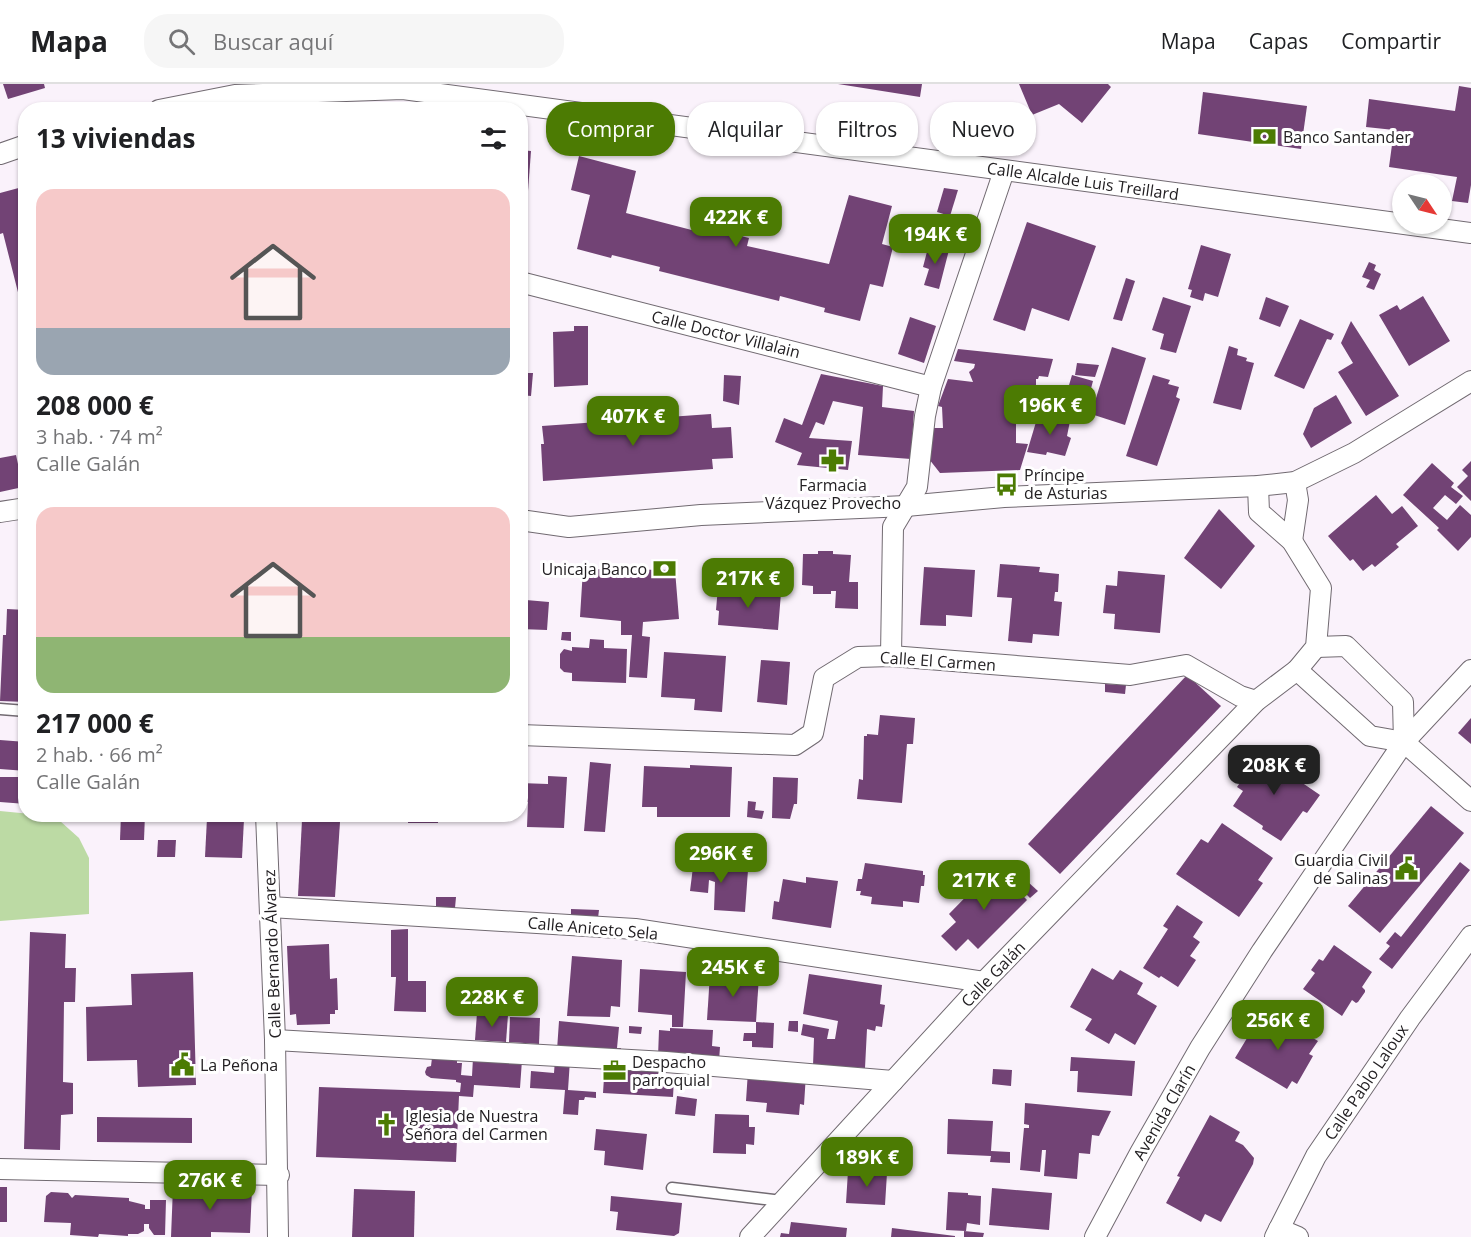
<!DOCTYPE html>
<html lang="es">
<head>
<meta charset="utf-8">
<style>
	:root { --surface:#fff; --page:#f6f6f6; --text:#202124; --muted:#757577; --line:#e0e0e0; --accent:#4c7b03 }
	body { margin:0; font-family:"Open Sans",sans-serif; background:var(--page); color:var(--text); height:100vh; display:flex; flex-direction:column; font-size:22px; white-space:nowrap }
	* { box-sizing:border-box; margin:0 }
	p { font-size:20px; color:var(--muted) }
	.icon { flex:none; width:33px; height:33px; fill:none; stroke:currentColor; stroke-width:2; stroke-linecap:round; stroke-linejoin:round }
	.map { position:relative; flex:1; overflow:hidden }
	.details { position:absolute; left:18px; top:18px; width:510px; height:720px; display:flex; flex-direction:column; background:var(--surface); border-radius:24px; box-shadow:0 2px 4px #0004 }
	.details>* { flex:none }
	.top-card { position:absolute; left:546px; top:18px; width:570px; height:54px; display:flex; gap:12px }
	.needle { width:39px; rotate:125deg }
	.fabs { position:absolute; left:1392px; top:90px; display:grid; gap:12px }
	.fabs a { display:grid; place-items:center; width:60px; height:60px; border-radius:50%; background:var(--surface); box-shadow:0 2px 4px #0004; font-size:30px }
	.price { position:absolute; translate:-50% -51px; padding:0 14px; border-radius:12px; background:var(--accent); color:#fff; font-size:20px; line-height:39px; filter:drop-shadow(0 2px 3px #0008) }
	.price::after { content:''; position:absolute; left:50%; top:36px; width:18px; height:14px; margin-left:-9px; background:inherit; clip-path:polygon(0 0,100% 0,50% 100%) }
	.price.active { background:#222; color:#fff }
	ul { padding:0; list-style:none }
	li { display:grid; align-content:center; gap:12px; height:318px; padding:0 18px }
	li span { display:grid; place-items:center; height:186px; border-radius:18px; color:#555 }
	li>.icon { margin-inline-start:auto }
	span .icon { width:108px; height:108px; fill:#fffc; stroke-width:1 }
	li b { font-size:26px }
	h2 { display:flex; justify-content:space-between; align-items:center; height:72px; padding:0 18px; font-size:26px }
	.pill { padding:0 21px; border-radius:24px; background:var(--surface); box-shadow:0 2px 4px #0004; font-size:21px; line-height:54px }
	.pill.active { background:var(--accent); color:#fff }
	header { display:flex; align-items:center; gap:36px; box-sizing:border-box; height:84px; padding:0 30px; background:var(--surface); border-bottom:2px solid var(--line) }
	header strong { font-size:28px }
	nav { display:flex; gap:33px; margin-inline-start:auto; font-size:21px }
	.search { width:420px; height:54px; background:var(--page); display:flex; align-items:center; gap:15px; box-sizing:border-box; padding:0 21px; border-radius:24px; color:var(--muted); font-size:22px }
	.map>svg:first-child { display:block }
	.green { fill:#bcdaa4 }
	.building { fill:#724375 }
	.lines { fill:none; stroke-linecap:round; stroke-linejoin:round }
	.lane-casing { stroke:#716a71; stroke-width:13 }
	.street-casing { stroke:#716a71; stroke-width:22 }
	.lane { stroke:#fff; stroke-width:10 }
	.street { stroke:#fff; stroke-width:20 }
	.labels { text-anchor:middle; stroke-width:6; stroke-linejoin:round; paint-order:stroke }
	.poi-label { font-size:16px; fill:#232023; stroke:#fff; text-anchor:start }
	.street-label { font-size:16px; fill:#232023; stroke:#fff }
</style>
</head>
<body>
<header>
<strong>Mapa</strong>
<div class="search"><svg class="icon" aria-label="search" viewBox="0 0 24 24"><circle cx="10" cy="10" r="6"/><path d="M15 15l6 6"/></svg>Buscar aquí</div>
<nav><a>Mapa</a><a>Capas</a><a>Compartir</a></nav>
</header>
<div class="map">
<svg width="1471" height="1153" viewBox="0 0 1471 1153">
	<rect width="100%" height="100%" fill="#faf2fb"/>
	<path class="green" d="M0,727l41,4 19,6 19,17 10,20v56l-89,7z"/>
	<g class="building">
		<path d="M3,0h41l1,4 -37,11z"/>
		<path d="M838,0h84l-2,13z"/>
		<path d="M1019,0h89l3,3 -29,36 -23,-19 -27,11z"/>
		<path d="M1459,2l12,2v97l-3,18 -16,-2 5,-24 -68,-10 5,-37 -28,-3 3,-28 86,12z"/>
		<path d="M1203,8l104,14 -6,43 -103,-15z"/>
		<path d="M520,66l11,1 -3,40 -8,-1z"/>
		<path d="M579,72l57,15 -10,42 85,22 2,-6 36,9 -2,8 82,18 20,-69 43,11 -10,38 11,3 -10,40 -13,-3 -10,37 -36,-9 1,-4 -45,-12 -1,5 -120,-30 1,-4 -48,-12 -1,3 -34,-9 13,-54 -19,-5z"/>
		<path d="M26,102v125l-3,1 -20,-79 -3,1v-41z"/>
		<path d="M944,104l14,2 -8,26 -13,-4z"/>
		<path d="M1027,138l69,24 -27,75 -37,-13 -7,23 -32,-11z"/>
		<path d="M929,160l20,6 -10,39 -15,-4 5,-16 -6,-2z"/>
		<path d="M1201,161l30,9 -13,43 -13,-4 -2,8 -13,-4 2,-7 -4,-1z"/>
		<path d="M1369,178l7,3 -2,5 7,4 -7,16 -8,-3 4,-7 -8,-3z"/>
		<path d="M1126,194l9,3 -13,40 -9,-2z"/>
		<path d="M1423,212l27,45 -41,25 -30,-51 18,-10 3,5z"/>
		<path d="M1163,213l28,9 -15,47 -16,-4 4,-15 -12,-4z"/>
		<path d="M1266,213l23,9 -9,21 -21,-8z"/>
		<path d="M910,233l26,9 -12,37 -26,-9z"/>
		<path d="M1300,235l34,15 -3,6 -4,-1 -23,50 -30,-13z"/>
		<path d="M1351,237l48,75 -33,20 -28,-44 15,-9 -12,-20z"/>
		<path d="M574,242h14v59l-34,2 -1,-55 21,-1z"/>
		<path d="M1229,262l9,3 -1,6 10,3 -1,3 8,2 -13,47 -28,-7z"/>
		<path d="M1112,263l34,11 -21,67 -34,-11z"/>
		<path d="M958,265l95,10 -5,18 -9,-1 -1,3h-2v12l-4,-1v22h-16v31l12,1 -8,26 -80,3 -11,-14 2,-31h12l-1,-21 -4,-1 10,-27 25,3 -4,-10 5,-4 1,-4 -21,-3z"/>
		<path d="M1077,279l22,2 -4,12 -20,-2z"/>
		<path d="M520,289h13l-2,23 -11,-1z"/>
		<path d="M821,290l62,12 -1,21 32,4 -3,48 -53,-4 5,-48 -30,-6 -9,24 -8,-3 -7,16 43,3 -4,29 -51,-5 5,-12 -27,-11 9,-24 18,7z"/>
		<path d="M724,291l17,1 -2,29 -16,-4z"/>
		<path d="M1072,291l21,6 -8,30 -8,-2 4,-13 -14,-4z"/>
		<path d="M1153,291l17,5 -2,4 11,3 -3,10 4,2 -23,67 -31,-10z"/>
		<path d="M1336,311l16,28 -41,25 -8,-14 11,-26z"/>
		<path d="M1039,328l31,9 -3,15 4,2 -6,18 -18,-4 -1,3 -19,-3z"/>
		<path d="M711,330l1,14 19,-1 2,31 -21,1 1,10 -170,12 -2,-37h3l-2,-18z"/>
		<path d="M16,371l7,32 -23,5v-34z"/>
		<path d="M1471,377v40l-14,-14 11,-11 -6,-6z"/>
		<path d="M1432,379l22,20 -3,4 12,9 -7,8 -11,-9 -12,13 14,12 13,-15 11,10v22l-13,14 -21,-21 2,-2 -36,-33z"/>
		<path d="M1376,411l16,19 10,-8 16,20 -22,18 3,3 -24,20 -3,-3 -9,7 -10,-12 -3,2 -22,-25z"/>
		<path d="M1219,425l36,37 -34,43 -37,-31z"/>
		<path d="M818,467h15v3l18,1 -2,27h9v27l-23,-1 1,-17h-5v3h-18v-8l-11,-1 1,-31h15z"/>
		<path d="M1000,480l40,3 -1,5 20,2 -1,18h-3l-1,9 8,1 -3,34 -26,-2 -1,9 -24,-2 4,-43 -15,-1z"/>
		<path d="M924,483l51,3 -3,47 -26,-2v11l-26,-1z"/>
		<path d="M583,485l92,1 4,49 -36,3 -1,14 8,1 -3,41 -18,-1 3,-42h-11v-14l-41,-4z"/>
		<path d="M1118,487l47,4 -5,58 -46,-4 1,-15 -12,-1 3,-28 11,1z"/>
		<path d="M718,503l63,6 -3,37 -60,-5 1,-14 -3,-1z"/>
		<path d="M526,516l23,2 -2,28 -27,-1v-11h5z"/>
		<path d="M7,525l19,1v92l-26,-1 3,-66h3z"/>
		<path d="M562,548h9v9l-10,-1z"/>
		<path d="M590,555l14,1v8l23,1 -1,34 -54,-2v-8l-8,-1 -4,-4v-14l4,-5 8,2v-4l17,1z"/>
		<path d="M664,568l62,4 -4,56 -28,-2 1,-11 -34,-2z"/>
		<path d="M761,576l29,2 -3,43 -30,-3z"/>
		<path d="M1187,591l34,31 -161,168 -32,-30z"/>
		<path d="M1105,600l21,1 -1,9 -20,-2z"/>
		<path d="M880,631l35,3 -2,26h-6l-5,59 -45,-4 2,-20 4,1 1,-44h3v-2l11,1z"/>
		<path d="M1471,634v26l-13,-11z"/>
		<path d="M0,656l26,2v29l-26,-2z"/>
		<path d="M1263,666l40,28 -2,4 19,13 -13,18 -4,-2 -22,30 -19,-12 1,-3 -30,-20 10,-15 -6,-4z"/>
		<path d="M590,678l21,2 -6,68 -21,-1z"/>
		<path d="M690,681l42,2 -2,50h-73v-10h-15l2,-41 46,2z"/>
		<path d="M548,692l19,1 -3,51 -37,-1 1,-25 -8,-1v-18l28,1z"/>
		<path d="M0,693h26v27l-26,-2z"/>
		<path d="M773,693l25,1 -1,26h-3l-4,15 -18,-1z"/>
		<path d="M748,717l8,1 -1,8 9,1 -2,8 -15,-2z"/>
		<path d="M1431,722l33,27 -84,100 -32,-27z"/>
		<path d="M121,730h24l-1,26h-24z"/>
		<path d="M373,730l16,1v7l-16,-1z"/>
		<rect x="408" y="730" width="30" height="9"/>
		<path d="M207,734l37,1 -2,39 -37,-1z"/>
		<path d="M302,736l38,2 -5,75 -37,-1z"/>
		<path d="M1222,739l51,35 -15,22 5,3 -24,34 -63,-43 25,-35 7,4z"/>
		<path d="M158,756h18l-1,17h-18z"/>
		<path d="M694,775l33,2 -1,8 22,1 -3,42 -31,-2 1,-28 -6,-2 -1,13 -18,-2z"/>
		<path d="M1460,778l10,8 -78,99 -13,-10 11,-13 -4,-3 9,-11 6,5z"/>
		<path d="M865,779l58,8v4h2l-1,11h-3l-2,17 -16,-2v6l-32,-3 1,-7 -12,-2 1,-4h-5l2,-12h4z"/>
		<path d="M995,783l32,33 -49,49 -10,-10 -12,12 -15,-15 15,-14 -7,-8z"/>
		<path d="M806,793l32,4 -7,47 -59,-9 2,-18 5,1 4,-23 23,4z"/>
		<path d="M1028,798l10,9 -8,7 -9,-9z"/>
		<path d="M436,813h20l-1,11 -19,-1z"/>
		<path d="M1177,821l26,17 -10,15 7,5 -10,14 6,4 -18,27 -17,-11 -2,2 -16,-10 25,-39 -5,-3z"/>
		<path d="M571,825l28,1 -1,8 -27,-2z"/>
		<path d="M408,845v52h18v31l-32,-1 2,-34h-5v-47z"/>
		<path d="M30,848l36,2 -1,34h11l-1,34h-11l-1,80 10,1v31l-12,1 -1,35 -36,-1z"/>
		<path d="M329,860l1,35 7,-1 1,32h-3v4h-5v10l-33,1 -1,-11 -6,1 -3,-69z"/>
		<path d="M1334,861l38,27 -10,15 3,3v2l-7,10 -2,1 -4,-3 -10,16 -39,-27 12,-16 -4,-3 8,-11 4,2z"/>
		<path d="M572,872l50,4 -2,47 -9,-1 -1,11 -43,-1z"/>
		<path d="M1092,884l21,12 7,-10 23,13 -6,11 20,12 -22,39 -20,-12 -6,11 -24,-14 7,-11 -22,-12z"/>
		<path d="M640,885l46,3 -3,55h-11v-12l-34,-3z"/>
		<path d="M193,888l3,113 -58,2 -1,-27 -50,1 -1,-54 46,-2 -1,-31z"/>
		<path d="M710,890l49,1 -3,47 -49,-2z"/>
		<path d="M809,890l73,11 -2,19 5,1 -3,22 -6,-1 -1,5 -8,-2 -2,39 -52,-2 1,-28 -13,-3 2,-11 26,5 -2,10h8l3,-18 -35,-7z"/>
		<path d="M477,929l31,2 -2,27 -31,-2z"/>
		<path d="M1271,929l47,28 -9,13 4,2 -16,28 -5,-3 -5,8 -52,-31 23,-38 6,4z"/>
		<path d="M510,933l30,1 -1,26 -30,-2z"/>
		<path d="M559,937l60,6 -2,21h4l-1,6 -63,-4z"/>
		<path d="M789,937h9v11l-10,-1z"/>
		<path d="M756,938l18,1 -1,25 -21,-1v-6h-9l1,-8h12z"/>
		<path d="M629,942l13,1 -1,7 -12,-1z"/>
		<path d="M670,944l43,2 -1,16 8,1 -1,14 -61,-4 1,-27 11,1z"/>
		<path d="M1071,973l64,4 -3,35 -55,-4 1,-21h-8z"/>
		<path d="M432,974l25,2v3h5l-1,12 11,1 1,-18 49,2 -2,28 -46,-3 -1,12 -14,-1 -3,66 -140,-5 3,-70 141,5 1,-9 -5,-1v-2l-25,-2 -5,-3 -1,-3 2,-5 4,-1z"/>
		<path d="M555,975l15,1 -2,30 28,2v6l-11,-1 -1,3h-5l-1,15 -15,-1 2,-24 -35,-2 1,-17 23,2z"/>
		<path d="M605,978l54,3 -1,12 16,1 -1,19 -70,-4z"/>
		<path d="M993,985l19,1 -1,16 -19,-2z"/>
		<path d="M748,987l58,3 -2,31 -4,-1 -1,11 -33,-3 1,-9 -21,-2z"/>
		<path d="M677,1012l20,3 -2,17 -20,-2z"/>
		<path d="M1025,1019l86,8 -12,25 -7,-1 -2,19 -11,-1 -2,26 -33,-3 2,-26h-4l-2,22 -20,-2 4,-42h5v-3l-5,-1z"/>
		<path d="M715,1030l34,1v12h6l-1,18 -8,-1v10l-33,-1z"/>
		<path d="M1210,1031l30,17 -5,9 8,4 11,13 -1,6 -32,58 -16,-8 -4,8 -35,-19 14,-26 -3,-1z"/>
		<path d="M97,1033l95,1v25l-95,-1z"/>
		<path d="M948,1035l45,2 -2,30 19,1v11l-20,-1 1,-6 -44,-2z"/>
		<path d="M596,1045l51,5 -4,36 -39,-5 1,-14 -11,-1z"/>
		<path d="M848,1087l39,2 -2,32 -39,-2z"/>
		<rect x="0" y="1103" width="7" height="35"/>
		<path d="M173,1103l79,2 -2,44 -39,-1v5h-40z"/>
		<path d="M992,1104l60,5 -3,37 -60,-5z"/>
		<path d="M354,1105l61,2 -1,46h-62z"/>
		<path d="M51,1108l17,1 4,5 3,-3 54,3v3l16,4v4h5v-9h16l-1,35h-11l-5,-7v-4h-5v7l-6,3h-10v2l-29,-2 -1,3 -28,-2 1,-12 -27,-1 2,-26z"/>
		<path d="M948,1108l20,1v2l13,1 -1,29 -13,-2 -1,8 -20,-1z"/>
		<path d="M611,1112l71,7 -3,30 -5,3 -58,-6 2,-18 -8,-1z"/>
		<path d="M791,1138l56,6 -1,9h-66l1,-4 8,1z"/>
		<path d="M892,1144l63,8v1h-64z"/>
		<path d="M964,1147l20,2 -1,4h-19z"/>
	</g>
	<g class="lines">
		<defs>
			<g id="lane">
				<path d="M0,625l26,2"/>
				<path d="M672,1104l110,13"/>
			</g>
			<g id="street">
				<path d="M159,26l76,-15 168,-6 1068,144"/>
				<path d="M0,70l26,-9"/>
				<path d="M520,198l411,105"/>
				<path d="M0,428l26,-4"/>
				<path d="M520,436l49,7 132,-12 205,-9 98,-9 254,-11 37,-4 59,-29 117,-72"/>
				<path d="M1292,457l6,-41 -3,-18"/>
				<path d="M1316,563l30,-1 57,56 1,40"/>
				<path d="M891,572l2,-129 24,-40 8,-71 6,-29 73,-216"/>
				<path d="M1297,586l73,66 34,6 67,59"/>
				<path d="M520,651l275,10 18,-12 11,-55 34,-21 33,-1 239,19 56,-10 54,31 16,5"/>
				<path d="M266,730l9,226 3,197"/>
				<path d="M270,823l365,22 349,53"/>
				<path d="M275,956l391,22 227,19"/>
				<path d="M0,1085l279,6"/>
				<path d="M1279,1145l19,8"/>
				<path d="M750,1153l234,-255 272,-281 41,-31 19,-23 5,-59 -29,-47 -33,-29 -1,-26"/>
				<path d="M1095,1153l45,-84 60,-105 62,-97 142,-209 67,-72"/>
				<path d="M1275,1153l41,-81 94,-138 61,-82"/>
			</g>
		</defs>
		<use href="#lane" class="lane-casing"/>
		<use href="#street" class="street-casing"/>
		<use href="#lane" class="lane"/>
		<use href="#street" class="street"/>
	</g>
	<defs>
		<symbol id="bank-bare" viewBox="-9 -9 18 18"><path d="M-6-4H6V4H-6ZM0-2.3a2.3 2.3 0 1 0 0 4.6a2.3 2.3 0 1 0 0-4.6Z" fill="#4c7b03" stroke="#fff" stroke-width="2.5" paint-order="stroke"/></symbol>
		<symbol id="pharmacy-bare" viewBox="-9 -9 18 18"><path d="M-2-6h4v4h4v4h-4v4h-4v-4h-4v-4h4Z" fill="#4c7b03" stroke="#fff" stroke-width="2.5" paint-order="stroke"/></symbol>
		<symbol id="bus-bare" viewBox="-9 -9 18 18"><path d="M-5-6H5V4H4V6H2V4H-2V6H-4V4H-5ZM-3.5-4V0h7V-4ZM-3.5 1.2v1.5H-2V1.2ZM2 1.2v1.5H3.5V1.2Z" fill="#4c7b03" stroke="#fff" stroke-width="2.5" paint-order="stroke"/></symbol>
		<symbol id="civic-bare" viewBox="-9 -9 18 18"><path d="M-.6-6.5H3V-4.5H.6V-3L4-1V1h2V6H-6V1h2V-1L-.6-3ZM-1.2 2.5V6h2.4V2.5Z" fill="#4c7b03" stroke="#fff" stroke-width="2.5" paint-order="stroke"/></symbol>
		<symbol id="office-bare" viewBox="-9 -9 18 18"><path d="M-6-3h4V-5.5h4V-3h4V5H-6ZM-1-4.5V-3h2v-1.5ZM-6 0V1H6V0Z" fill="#4c7b03" stroke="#fff" stroke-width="2.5" paint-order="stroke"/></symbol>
		<symbol id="church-bare" viewBox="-9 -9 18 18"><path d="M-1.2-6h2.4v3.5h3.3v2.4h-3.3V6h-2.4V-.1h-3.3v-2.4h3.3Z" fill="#4c7b03" stroke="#fff" stroke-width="2.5" paint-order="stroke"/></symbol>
	</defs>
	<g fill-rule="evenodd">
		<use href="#bank-bare" x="1248" y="36" width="33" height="33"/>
		<use href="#pharmacy-bare" x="816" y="360" width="33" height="33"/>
		<use href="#bus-bare" x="990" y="384" width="33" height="33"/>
		<use href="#bank-bare" x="648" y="468" width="33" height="33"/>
		<use href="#civic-bare" x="1390" y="768" width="33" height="33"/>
		<use href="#civic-bare" x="166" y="964" width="33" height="33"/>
		<use href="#office-bare" x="598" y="970" width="33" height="33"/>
		<use href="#church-bare" x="370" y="1024" width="33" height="33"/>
	</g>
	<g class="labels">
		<g class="poi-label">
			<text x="1283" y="59">Banco Santander</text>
			<text x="1024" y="397">Príncipe<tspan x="1024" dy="18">de Asturias</tspan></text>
			<text x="833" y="407" text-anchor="middle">Farmacia<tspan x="833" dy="18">Vázquez Provecho</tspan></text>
			<text x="647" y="491" text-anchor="end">Unicaja Banco</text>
			<text x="1388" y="782" text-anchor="end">Guardia Civil<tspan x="1388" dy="18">de Salinas</tspan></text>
			<text x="632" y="984">Despacho<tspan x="632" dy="18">parroquial</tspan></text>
			<text x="200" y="987">La Peñona</text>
			<text x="405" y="1038">Iglesia de Nuestra<tspan x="405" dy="18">Señora del Carmen</tspan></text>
		</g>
		<g class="street-label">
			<text transform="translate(1083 97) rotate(8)" y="6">Calle Alcalde Luis Treillard</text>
			<text transform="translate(726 250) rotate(14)" y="6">Calle Doctor Villalain</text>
			<text transform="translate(938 577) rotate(4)" y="6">Calle El Carmen</text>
			<text transform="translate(593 844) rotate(5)" y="6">Calle Aniceto Sela</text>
			<text transform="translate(272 870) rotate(-92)" y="6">Calle Bernardo Álvarez</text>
			<text transform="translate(993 890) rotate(-46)" y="6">Calle Galán</text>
			<text transform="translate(1366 998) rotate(-56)" y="6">Calle Pablo Laloux</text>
			<text transform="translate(1164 1028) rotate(-60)" y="6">Avenida Clarín</text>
		</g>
	</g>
</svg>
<div class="fabs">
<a><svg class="needle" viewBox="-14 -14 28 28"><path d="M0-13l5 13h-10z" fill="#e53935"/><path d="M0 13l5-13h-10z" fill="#757577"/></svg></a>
</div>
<b class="price" style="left:736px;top:164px">422K €</b>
<b class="price" style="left:935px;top:181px">194K €</b>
<b class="price" style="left:1050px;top:352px">196K €</b>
<b class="price" style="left:633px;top:363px">407K €</b>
<b class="price" style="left:748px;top:525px">217K €</b>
<b class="price active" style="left:1274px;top:712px">208K €</b>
<b class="price" style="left:721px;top:800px">296K €</b>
<b class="price" style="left:984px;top:827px">217K €</b>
<b class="price" style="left:733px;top:914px">245K €</b>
<b class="price" style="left:492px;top:944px">228K €</b>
<b class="price" style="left:1278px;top:967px">256K €</b>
<b class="price" style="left:867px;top:1104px">189K €</b>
<b class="price" style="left:210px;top:1127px">276K €</b>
<div class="top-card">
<a class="pill active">Comprar</a>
<a class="pill">Alquilar</a>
<a class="pill">Filtros</a>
<a class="pill">Nuevo</a>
</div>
<section class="details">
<h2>13 viviendas<svg class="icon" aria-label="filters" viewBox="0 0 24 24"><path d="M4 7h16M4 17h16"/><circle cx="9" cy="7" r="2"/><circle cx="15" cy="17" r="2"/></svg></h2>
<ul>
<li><span style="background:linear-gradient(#f6c9c9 75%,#9aa5b1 0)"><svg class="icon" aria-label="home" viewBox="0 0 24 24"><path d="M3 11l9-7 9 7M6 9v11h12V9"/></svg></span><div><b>208 000 €</b><p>3 hab. · 74 m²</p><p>Calle Galán</p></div></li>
<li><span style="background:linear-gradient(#f6c9c9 70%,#8fb573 0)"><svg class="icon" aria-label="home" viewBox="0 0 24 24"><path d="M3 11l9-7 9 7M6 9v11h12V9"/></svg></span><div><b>217 000 €</b><p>2 hab. · 66 m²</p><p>Calle Galán</p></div></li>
</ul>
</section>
</div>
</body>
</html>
